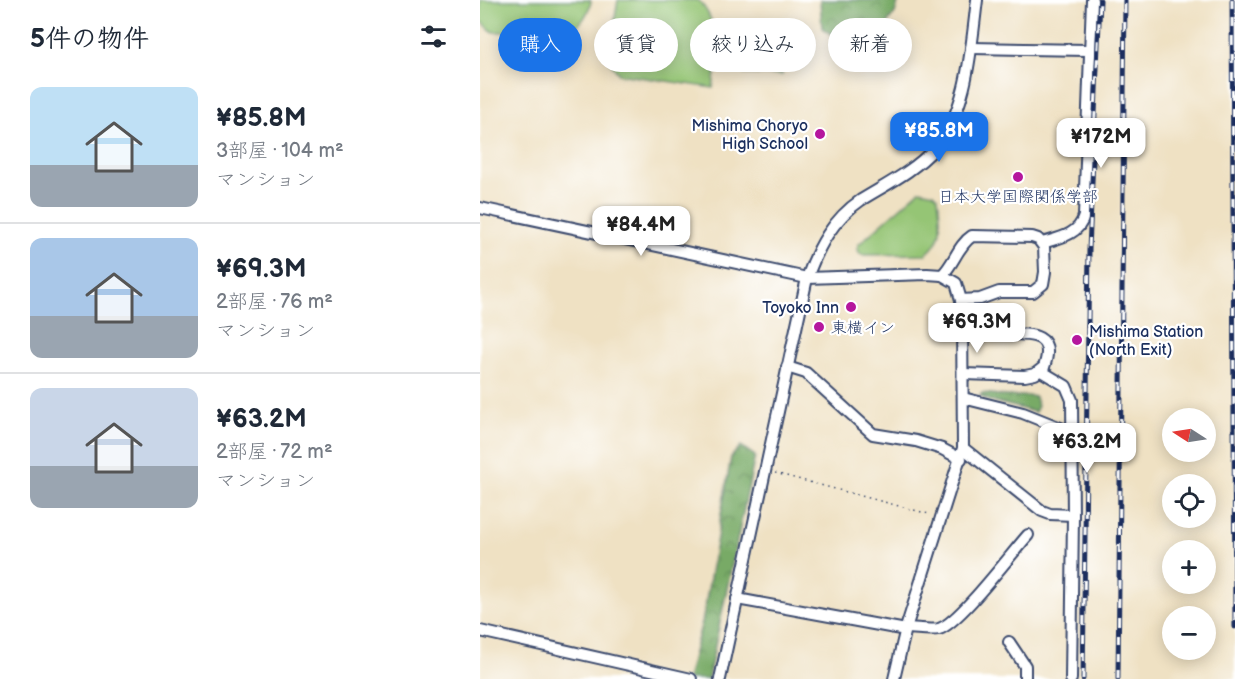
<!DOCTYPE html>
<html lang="ja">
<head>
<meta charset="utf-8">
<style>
	:root { --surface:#fff; --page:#f6f6f7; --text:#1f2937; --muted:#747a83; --line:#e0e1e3; --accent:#1a73e8 }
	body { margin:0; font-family:"Balsamiq Sans","Klee One",sans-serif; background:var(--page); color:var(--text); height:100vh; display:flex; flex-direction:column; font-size:22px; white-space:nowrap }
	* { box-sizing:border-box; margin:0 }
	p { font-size:20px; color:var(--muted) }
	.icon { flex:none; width:33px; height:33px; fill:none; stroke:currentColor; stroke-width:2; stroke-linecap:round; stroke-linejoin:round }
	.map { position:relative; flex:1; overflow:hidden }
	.drawer { display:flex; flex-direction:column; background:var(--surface); width:480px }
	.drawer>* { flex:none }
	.guide { position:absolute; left:18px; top:18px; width:570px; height:54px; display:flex; gap:12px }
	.needle { width:39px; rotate:282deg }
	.controls { position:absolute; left:682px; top:408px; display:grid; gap:12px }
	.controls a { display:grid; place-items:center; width:54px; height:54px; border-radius:50%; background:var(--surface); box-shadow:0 3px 15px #0003; font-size:30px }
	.price { position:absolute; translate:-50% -51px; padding:0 14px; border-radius:12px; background:#fff; color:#222; font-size:20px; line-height:39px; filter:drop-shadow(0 2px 3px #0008) }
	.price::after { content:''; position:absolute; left:50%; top:36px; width:18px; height:14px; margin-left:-9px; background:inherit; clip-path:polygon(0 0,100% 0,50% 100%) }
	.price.on { background:var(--accent); color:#fff }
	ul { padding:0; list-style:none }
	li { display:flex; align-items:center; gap:18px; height:150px; padding:0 30px }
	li+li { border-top:2px solid var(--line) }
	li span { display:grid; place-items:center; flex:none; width:168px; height:120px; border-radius:12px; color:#555 }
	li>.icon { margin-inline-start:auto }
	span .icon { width:72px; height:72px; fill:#fffc; stroke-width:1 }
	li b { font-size:26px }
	h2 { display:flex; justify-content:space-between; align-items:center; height:72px; padding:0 30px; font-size:26px }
	.pill { padding:0 21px; border-radius:27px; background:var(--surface); box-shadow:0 3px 15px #0003; font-size:21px; line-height:54px }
	.pill.on { background:var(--accent); color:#fff }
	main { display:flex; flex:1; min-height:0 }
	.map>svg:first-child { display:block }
	.green { fill:#95c574; stroke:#587a69; stroke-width:1.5 }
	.forest { fill:url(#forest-crowns); stroke:#4a6c62; stroke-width:1.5 }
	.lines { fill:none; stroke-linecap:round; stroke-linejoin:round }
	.minor-casing { stroke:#3b4a6d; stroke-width:14 }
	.path { stroke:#3b4a6d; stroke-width:1.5; stroke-dasharray:1.5 4.5; stroke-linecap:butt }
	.minor { stroke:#fff; stroke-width:10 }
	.rail-casing { stroke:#1b2f5e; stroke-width:5 }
	.rail { stroke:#fff; stroke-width:3; stroke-dasharray:9; stroke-linecap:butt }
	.poi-dot { fill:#b5179e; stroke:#fff; stroke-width:2 }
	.labels { text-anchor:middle; stroke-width:4.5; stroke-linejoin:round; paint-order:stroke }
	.poi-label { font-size:16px; fill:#1b2f5e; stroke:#fff; text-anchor:end }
</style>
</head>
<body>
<main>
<section class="drawer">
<h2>5件の物件<svg class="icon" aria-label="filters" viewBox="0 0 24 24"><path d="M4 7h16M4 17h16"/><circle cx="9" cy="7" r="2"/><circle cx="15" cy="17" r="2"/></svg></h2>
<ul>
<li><span style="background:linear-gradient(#bfe0f5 65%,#9aa5b1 0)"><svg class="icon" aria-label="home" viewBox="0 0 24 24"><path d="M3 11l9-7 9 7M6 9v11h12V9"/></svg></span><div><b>¥85.8M</b><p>3部屋 · 104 m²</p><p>マンション</p></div></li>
<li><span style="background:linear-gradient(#a9c7e8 65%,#9aa5b1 0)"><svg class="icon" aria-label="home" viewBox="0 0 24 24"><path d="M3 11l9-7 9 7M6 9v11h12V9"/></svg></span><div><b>¥69.3M</b><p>2部屋 · 76 m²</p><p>マンション</p></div></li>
<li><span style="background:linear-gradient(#c9d6e8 65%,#9aa5b1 0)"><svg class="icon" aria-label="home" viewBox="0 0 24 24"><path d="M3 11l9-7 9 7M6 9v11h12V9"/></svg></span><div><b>¥63.2M</b><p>2部屋 · 72 m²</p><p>マンション</p></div></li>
</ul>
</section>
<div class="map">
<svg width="755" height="679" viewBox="0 0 755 679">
	<defs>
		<pattern id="forest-crowns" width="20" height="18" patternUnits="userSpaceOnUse" patternTransform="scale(1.5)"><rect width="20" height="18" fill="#78aa66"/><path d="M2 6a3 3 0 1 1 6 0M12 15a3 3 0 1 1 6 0" fill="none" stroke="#628b57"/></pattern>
	</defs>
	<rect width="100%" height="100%" fill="#fff"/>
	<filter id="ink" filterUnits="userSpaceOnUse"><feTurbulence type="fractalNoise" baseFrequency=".0167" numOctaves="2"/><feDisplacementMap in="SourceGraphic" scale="12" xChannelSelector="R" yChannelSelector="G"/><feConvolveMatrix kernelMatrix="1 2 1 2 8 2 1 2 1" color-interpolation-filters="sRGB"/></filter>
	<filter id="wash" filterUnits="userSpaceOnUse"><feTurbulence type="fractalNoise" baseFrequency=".008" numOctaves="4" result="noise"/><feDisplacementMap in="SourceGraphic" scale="24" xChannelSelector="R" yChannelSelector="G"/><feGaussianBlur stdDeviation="1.35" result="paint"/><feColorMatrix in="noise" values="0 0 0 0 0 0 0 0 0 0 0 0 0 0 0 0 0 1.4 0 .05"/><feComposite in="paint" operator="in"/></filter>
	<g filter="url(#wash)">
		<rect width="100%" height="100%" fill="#efe1c3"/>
		<g class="green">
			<path d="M0,0h110l1,2c-4,14 -9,22 -22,29l-76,1 -13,-11z"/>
			<path d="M138,0h80c23,23 20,58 15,88l-94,-14 -11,-14z"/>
			<path d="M265,50h38l-1,25 -38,-1z"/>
			<path d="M440,190l14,3 4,4c2,23 8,42 -12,57l-64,1 -5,-5 1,-5z"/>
		</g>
		<g class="forest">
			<path d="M340,0h79l-4,13 -21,29 -5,-13 -16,-8 -22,13 -9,-6z"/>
			<path d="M502,393l25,3h24l4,1 3,9 -3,6 -47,-12 -8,-4z"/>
			<path d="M261,446l14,10 -47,223h-21l16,-61 28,-161z"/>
		</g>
	</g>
	<g filter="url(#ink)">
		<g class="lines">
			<defs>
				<g id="minor">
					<path d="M491,48l118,2"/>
					<path d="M0,208l327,70 120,-4 15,1 14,8 5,17 1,15 1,133 -57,180 -12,51"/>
					<path d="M562,243c17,-5 37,-8 42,-27l8,-216"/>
					<path d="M462,275c12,-11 16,-30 30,-39l60,1 6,2 6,8 1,25 -2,12 -10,8h-34l-19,7 -19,1"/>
					<path d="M483,334c14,0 28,0 43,0 25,0 50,-1 38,33l-9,7 -10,2 -62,-2"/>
					<path d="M307,367l19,6 67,61 43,7 26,8 19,10"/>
					<path d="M561,371l25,15 6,14 1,115 -2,164"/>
					<path d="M483,398l60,15 50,20"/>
					<path d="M483,448l79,63 8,3 23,1"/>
					<path d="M257,599l169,31"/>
					<path d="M426,628c10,0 23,3 33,1 20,-6 72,-75 89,-94"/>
					<path d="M0,631l211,48"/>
					<path d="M529,642l16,24v13"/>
					<path d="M240,679l87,-401c11,-31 26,-59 54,-78 26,-16 53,-29 74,-52 33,-37 36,-101 42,-148"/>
				</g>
			</defs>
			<use href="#minor" class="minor-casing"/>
			<path class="path" d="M295,473l154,41"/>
			<use href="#minor" class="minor"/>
			<defs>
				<g id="rail">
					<path d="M752,0l3,627"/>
					<path d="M603,679l6,-429 11,-250"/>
					<path d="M638,679l7,-679"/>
				</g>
			</defs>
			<use href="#rail" class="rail-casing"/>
			<use href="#rail" class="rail"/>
		</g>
	</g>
	<g class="poi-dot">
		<circle cx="340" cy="134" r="6"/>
		<circle cx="538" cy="177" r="6"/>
		<circle cx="371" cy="307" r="6"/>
		<circle cx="339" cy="327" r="6"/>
		<circle cx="597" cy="340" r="6"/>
	</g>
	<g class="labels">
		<g class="poi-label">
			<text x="328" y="131">Mishima Choryo<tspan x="328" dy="18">High School</tspan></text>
			<text x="538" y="202" text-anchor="middle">日本大学国際関係学部</text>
			<text x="359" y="313">Toyoko Inn</text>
			<text x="351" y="333" text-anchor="start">東横イン</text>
			<text x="609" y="337" text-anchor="start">Mishima Station<tspan x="609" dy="18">(North Exit)</tspan></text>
		</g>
	</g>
</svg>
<div class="controls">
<a><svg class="needle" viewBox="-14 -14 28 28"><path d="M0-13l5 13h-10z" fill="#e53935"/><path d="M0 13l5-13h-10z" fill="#747a83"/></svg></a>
<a><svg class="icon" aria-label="locate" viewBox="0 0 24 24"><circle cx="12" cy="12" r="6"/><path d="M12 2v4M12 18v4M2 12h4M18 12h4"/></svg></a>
<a>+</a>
<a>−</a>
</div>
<b class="price on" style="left:459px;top:163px">¥85.8M</b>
<b class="price" style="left:621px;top:169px">¥172M</b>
<b class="price" style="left:161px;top:257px">¥84.4M</b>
<b class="price" style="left:497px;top:354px">¥69.3M</b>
<b class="price" style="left:607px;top:474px">¥63.2M</b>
<div class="guide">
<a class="pill on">購入</a>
<a class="pill">賃貸</a>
<a class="pill">絞り込み</a>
<a class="pill">新着</a>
</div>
</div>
</main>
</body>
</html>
